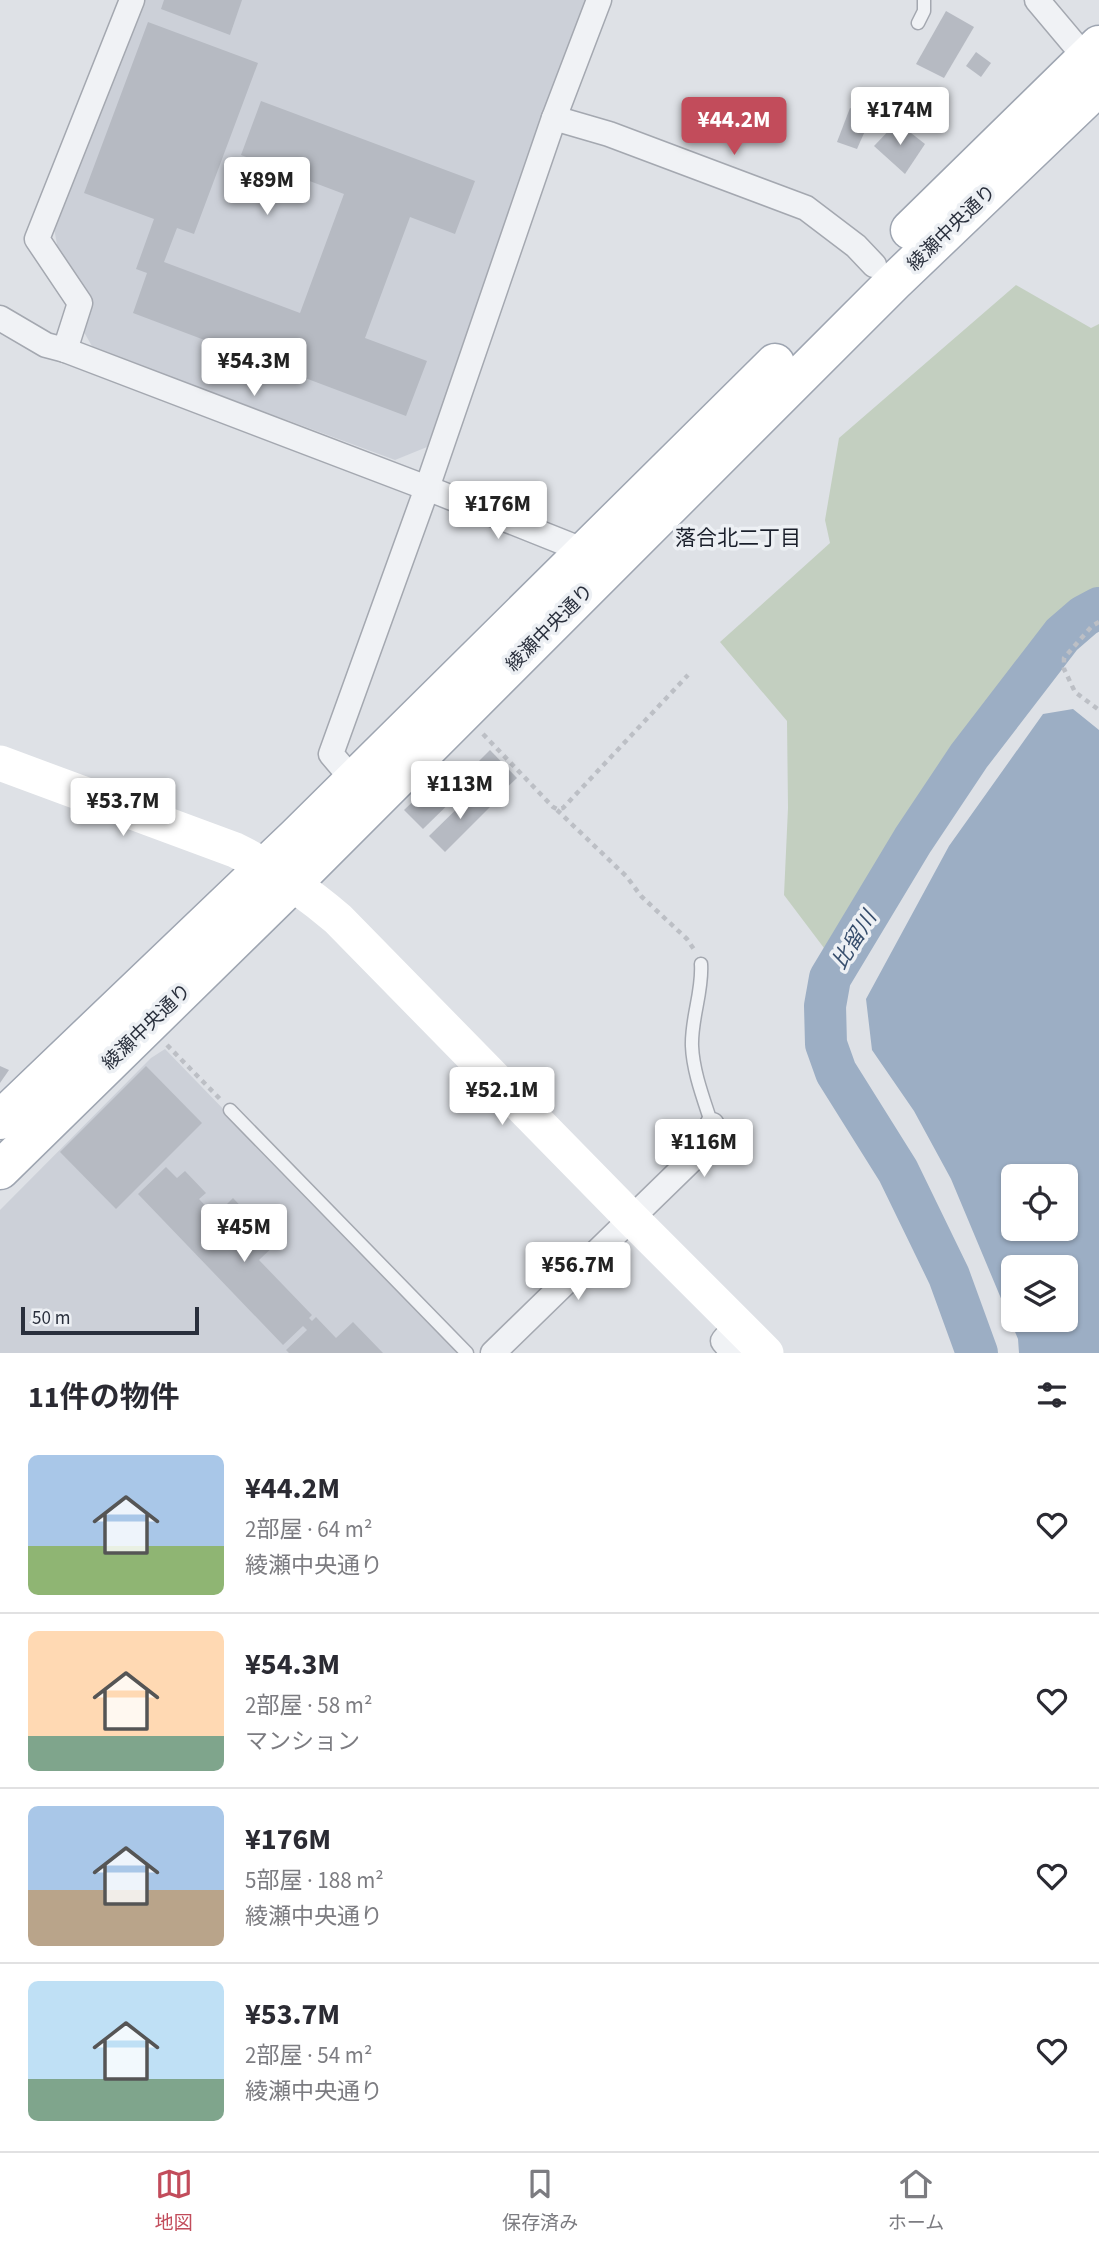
<!DOCTYPE html>
<html lang="ja">
<head>
<meta charset="utf-8">
<style>
	:root { --surface:#fff; --page:#f2f2f3; --text:#2b2b33; --muted:#7c7c81; --line:#e1e1e2; --accent:#c24c5b }
	body { margin:0; font-family:"Source Sans 3","Noto Sans JP",sans-serif; background:var(--page); color:var(--text); height:100vh; display:flex; flex-direction:column; font-size:26px; white-space:nowrap }
	* { box-sizing:border-box; margin:0 }
	p { font-size:23px; color:var(--muted) }
	.icon { flex:none; width:38px; height:38px; fill:none; stroke:currentColor; stroke-width:2; stroke-linecap:round; stroke-linejoin:round }
	.map { position:relative; height:1353px; overflow:hidden }
	.side { display:flex; flex-direction:column; background:var(--surface); flex:1 }
	.side>* { flex:none }
	.tools { position:absolute; left:1001px; top:1164px; display:grid; gap:14px }
	.tools a { display:grid; place-items:center; width:77px; height:77px; border-radius:10px; background:var(--surface); box-shadow:0 2px 5px #0004; font-size:35px }
	.scale { position:absolute; left:21px; bottom:18px; width:178px; box-sizing:border-box; padding-left:7px; border:4px solid #292f3c; border-top:0; font-size:19px; line-height:24px; white-space:nowrap; color:#292f3c; -webkit-text-stroke:5px #edf0f4; paint-order:stroke }
	.price { position:absolute; translate:-50% -60px; padding:0 16px; border-radius:7px; background:#fff; color:#222; font-size:23px; line-height:46px; filter:drop-shadow(0 2px 4px #0008) }
	.price::after { content:''; position:absolute; left:50%; top:42px; width:21px; height:16px; margin-left:-10px; background:inherit; clip-path:polygon(0 0,100% 0,50% 100%) }
	.price.active { background:var(--accent); color:#fff }
	ul { padding:0; list-style:none }
	li { display:flex; align-items:center; gap:21px; height:175px; padding:0 28px }
	li+li { border-top:2px solid var(--line) }
	li span { display:grid; place-items:center; flex:none; width:196px; height:140px; border-radius:10px; color:#555 }
	li>.icon { margin-inline-start:auto }
	span .icon { width:84px; height:84px; fill:#fffc; stroke-width:1 }
	li b { font-size:30px }
	h2 { display:flex; justify-content:space-between; align-items:center; height:84px; padding:0 28px; font-size:30px }
	.menu { display:flex; justify-content:space-around; align-items:center; height:98px; border-top:2px solid var(--line); background:var(--surface); font-size:19px; color:var(--muted) }
	.menu a { display:grid; justify-items:center; gap:4px }
	.menu .active { color:var(--accent) }
	.map>svg:first-child { display:block }
	.built { fill:#ccd0d8 }
	.green { fill:#c3cfc0 }
	.water { fill:#9caec4; fill-rule:evenodd }
	.lines { fill:none; stroke-linecap:round; stroke-linejoin:round }
	.river { stroke:#9caec4; stroke-width:42 }
	.building { fill:#b6bac2 }
	.lane-casing { stroke:#a4a8b0; stroke-width:15 }
	.street-casing { stroke:#a4a8b0; stroke-width:27 }
	.primary-casing { stroke:#9ea5b1; stroke-width:41 }
	.path { stroke:#bcbfc5; stroke-width:4.5; stroke-dasharray:5 5; stroke-linecap:butt }
	.lane { stroke:#f0f2f5; stroke-width:12 }
	.street { stroke:#f0f2f5; stroke-width:24 }
	.secondary { stroke:#fff; stroke-width:35 }
	.primary { stroke:#fff; stroke-width:38 }
	.labels { text-anchor:middle; stroke-width:7; stroke-linejoin:round; paint-order:stroke }
	.street-label { font-size:19px; fill:#292f3c; stroke:#edf0f4 }
	.neighbourhood-label { font-size:21px; fill:#1b202c; stroke:#edf0f4 }
	.water-label { font-size:21px; font-style:italic; fill:#364d6c; stroke:#edf0f4 }
</style>
</head>
<body>
<div class="map">
<svg width="1099" height="1353" viewBox="0 0 1099 1353">
	<rect width="100%" height="100%" fill="#dee1e6"/>
	<g class="built">
		<path d="M142,0h445l-160,447 -32,13 -302,-112 -13,-23 -21,-70 -6,-32z"/>
		<path d="M165,1049l295,304h-460v-143l151,-152z"/>
	</g>
	<path class="green" d="M1016,285l75,43 8,-4v266l-52,35 -223,323 -40,-53 4,-87 -1,-87 -67,-79 110,-99 -5,-23 14,-82z"/>
	<path class="water" d="M1073,709l26,21v623h-80l-1,-14 -67,-160 -37,-68 -42,-61 -6,-51 83,-153 94,-132zM1013,1176h53v52h-53zM1013,1267h53v53h-53z"/>
	<g class="lines">
		<path class="river" d="M977,1353l-28,-77 -51,-105 -62,-99 -10,-28 -1,-38 5,-28 83,-138 56,-84 93,-121 22,-19 15,-8"/>
	</g>
	<g class="building">
		<path d="M164,0h78l-12,35 -69,-26z"/>
		<path d="M946,11l28,16 -30,51 -28,-14z"/>
		<path d="M148,22l110,41 -64,171 -17,-6 -13,34 136,51 44,-119 -103,-39 20,-54 214,80 -20,53 -45,-17 -45,121 62,23 -21,55 -273,-103 14,-40 -11,-4 18,-50 -70,-26z"/>
		<path d="M976,52l15,11 -10,14 -15,-11z"/>
		<path d="M850,108l22,7 -15,34 -20,-7z"/>
		<path d="M897,122l28,22 -20,30 -31,-28z"/>
		<path d="M490,750l27,28 -22,21 -26,-28z"/>
		<path d="M451,765l18,19 -46,45 -19,-19z"/>
		<path d="M475,791l17,14 -47,47 -16,-16z"/>
		<path d="M0,1066l9,4 -9,13z"/>
		<path d="M146,1066l56,57 -86,86 -56,-57z"/>
		<path d="M166,1167l11,11 8,-7 21,22 -7,6 16,17 18,-18 43,46 -17,16 53,55 -3,3 3,3 4,-4 20,21 17,-16 30,31h-94l-3,-3 21,-20 -4,-4 -20,19 -145,-151z"/>
	</g>
	<g class="lines">
		<defs>
			<g id="lane">
				<path d="M918,23l6,-12v-11"/>
				<path d="M701,964c2,27 -10,54 -9,82 1,26 12,54 20,79"/>
				<path d="M230,1110l237,243"/>
			</g>
			<g id="street">
				<path d="M1037,0l58,69"/>
				<path d="M554,118l55,16 197,74 50,38 18,19"/>
				<path d="M0,318l46,27 19,5 362,138 158,63"/>
				<path d="M65,350l15,-47 -43,-64 95,-239"/>
				<path d="M353,780l-22,-26 96,-266 127,-370 45,-118"/>
				<path d="M493,1353l224,-218 -5,-10"/>
				<path d="M733,1353l-10,-12 14,-17"/>
			</g>
			<g id="primary">
				<path d="M910,230l189,-185"/>
				<path d="M0,1120l296,-283 479,-474"/>
				<path d="M0,1170l294,-288 599,-599 206,-197"/>
			</g>
		</defs>
		<use href="#lane" class="lane-casing"/>
		<use href="#street" class="street-casing"/>
		<use href="#primary" class="primary-casing"/>
		<g class="path">
			<path d="M1099,622l-7,4 -28,32v11l11,23 24,18"/>
			<path d="M483,734l70,73 4,2 6,-1 125,-133"/>
			<path d="M557,810l70,67 14,19 46,43 8,12"/>
			<path d="M167,1045l53,54"/>
		</g>
		<use href="#lane" class="lane"/>
		<use href="#street" class="street"/>
		<path class="secondary" d="M0,763l235,87c39,19 70,41 103,69l293,299 135,135"/>
		<use href="#primary" class="primary"/>
	</g>
	<g class="labels">
		<g class="street-label">
			<text transform="translate(951 227) rotate(-44)" y="7">綾瀬中央通り</text>
			<text transform="translate(549 627) rotate(-45)" y="7">綾瀬中央通り</text>
			<text transform="translate(146 1026) rotate(-44)" y="7">綾瀬中央通り</text>
		</g>
		<g class="neighbourhood-label">
			<text x="738" y="545">落合北二丁目</text>
		</g>
		<g class="water-label">
			<text transform="translate(854 940) rotate(-58)" y="7">比留川</text>
		</g>
	</g>
</svg>
<div class="tools">
<a><svg class="icon" aria-label="locate" viewBox="0 0 24 24"><circle cx="12" cy="12" r="6"/><path d="M12 2v4M12 18v4M2 12h4M18 12h4"/></svg></a>
<a><svg class="icon" aria-label="layers" viewBox="0 0 24 24"><path d="M12 4l9 5-9 5-9-5zM3 14l9 5 9-5"/></svg></a>
</div>
<div class="scale">50 m</div>
<b class="price" style="left:900px;top:147px">¥174M</b>
<b class="price active" style="left:734px;top:157px">¥44.2M</b>
<b class="price" style="left:267px;top:217px">¥89M</b>
<b class="price" style="left:254px;top:398px">¥54.3M</b>
<b class="price" style="left:498px;top:541px">¥176M</b>
<b class="price" style="left:460px;top:821px">¥113M</b>
<b class="price" style="left:123px;top:838px">¥53.7M</b>
<b class="price" style="left:502px;top:1127px">¥52.1M</b>
<b class="price" style="left:704px;top:1179px">¥116M</b>
<b class="price" style="left:244px;top:1264px">¥45M</b>
<b class="price" style="left:578px;top:1302px">¥56.7M</b>
</div>
<section class="side">
<h2>11件の物件<svg class="icon" aria-label="filters" viewBox="0 0 24 24"><path d="M4 7h16M4 17h16"/><circle cx="9" cy="7" r="2"/><circle cx="15" cy="17" r="2"/></svg></h2>
<ul>
<li><span style="background:linear-gradient(#a9c7e8 65%,#8fb573 0)"><svg class="icon" aria-label="home" viewBox="0 0 24 24"><path d="M3 11l9-7 9 7M6 9v11h12V9"/></svg></span><div><b>¥44.2M</b><p>2部屋 · 64 m²</p><p>綾瀬中央通り</p></div><svg class="icon" aria-label="heart" viewBox="0 0 24 24"><path d="M12 20l-8-8c-3-5 5-10 8-4 3-6 11-1 8 4z"/></svg></li>
<li><span style="background:linear-gradient(#ffd9b3 75%,#7fa58c 0)"><svg class="icon" aria-label="home" viewBox="0 0 24 24"><path d="M3 11l9-7 9 7M6 9v11h12V9"/></svg></span><div><b>¥54.3M</b><p>2部屋 · 58 m²</p><p>マンション</p></div><svg class="icon" aria-label="heart" viewBox="0 0 24 24"><path d="M12 20l-8-8c-3-5 5-10 8-4 3-6 11-1 8 4z"/></svg></li>
<li><span style="background:linear-gradient(#a9c7e8 60%,#b9a48a 0)"><svg class="icon" aria-label="home" viewBox="0 0 24 24"><path d="M3 11l9-7 9 7M6 9v11h12V9"/></svg></span><div><b>¥176M</b><p>5部屋 · 188 m²</p><p>綾瀬中央通り</p></div><svg class="icon" aria-label="heart" viewBox="0 0 24 24"><path d="M12 20l-8-8c-3-5 5-10 8-4 3-6 11-1 8 4z"/></svg></li>
<li><span style="background:linear-gradient(#bfe0f5 70%,#7fa58c 0)"><svg class="icon" aria-label="home" viewBox="0 0 24 24"><path d="M3 11l9-7 9 7M6 9v11h12V9"/></svg></span><div><b>¥53.7M</b><p>2部屋 · 54 m²</p><p>綾瀬中央通り</p></div><svg class="icon" aria-label="heart" viewBox="0 0 24 24"><path d="M12 20l-8-8c-3-5 5-10 8-4 3-6 11-1 8 4z"/></svg></li>
</ul>
</section>
<nav class="menu">
<a class="active"><svg class="icon" aria-label="map" viewBox="0 0 24 24"><path d="M3 6l6-2 6 2 6-2v14l-6 2-6-2-6 2zM9 4v14M15 6v14"/></svg>地図</a>
<a><svg class="icon" aria-label="saved" viewBox="0 0 24 24"><path d="M7 4h10v16l-5-4-5 4z"/></svg>保存済み</a>
<a><svg class="icon" aria-label="home" viewBox="0 0 24 24"><path d="M3 11l9-7 9 7M6 9v11h12V9"/></svg>ホーム</a>
</nav>
</body>
</html>
